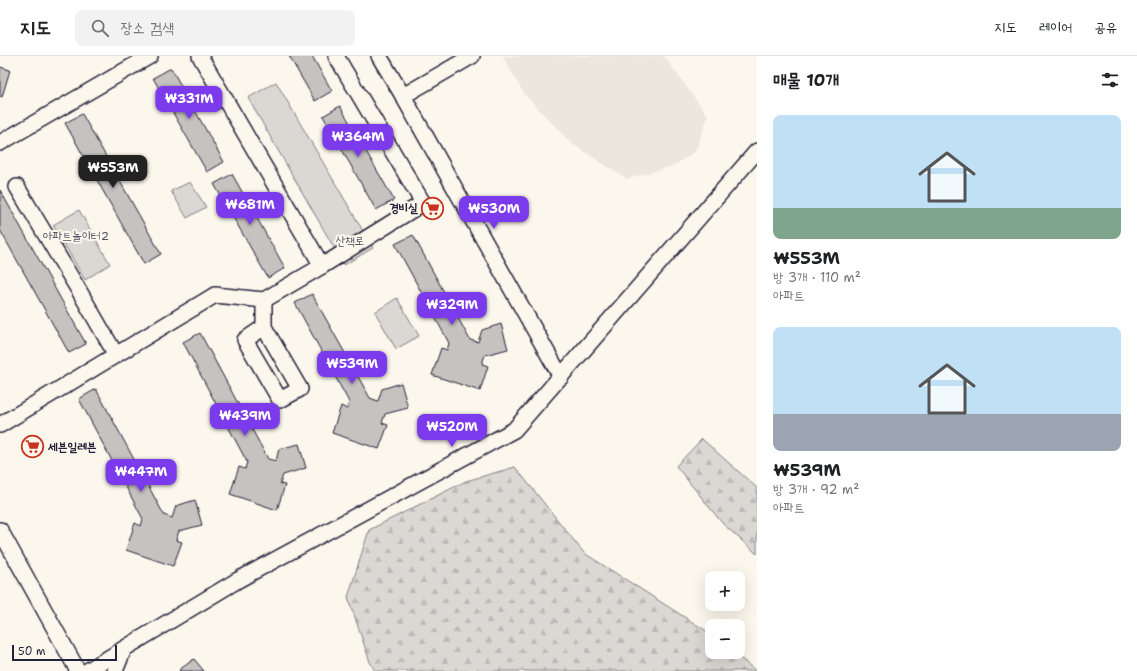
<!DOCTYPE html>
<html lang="ko">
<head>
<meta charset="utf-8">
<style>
	:root { --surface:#fff; --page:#f2f2f2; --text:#202124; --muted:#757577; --line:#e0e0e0; --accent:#7c3aed }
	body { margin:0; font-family:"Shantell Sans","Poor Story",sans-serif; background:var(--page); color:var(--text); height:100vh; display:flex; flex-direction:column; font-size:15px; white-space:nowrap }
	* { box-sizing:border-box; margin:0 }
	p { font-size:13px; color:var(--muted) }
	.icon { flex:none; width:22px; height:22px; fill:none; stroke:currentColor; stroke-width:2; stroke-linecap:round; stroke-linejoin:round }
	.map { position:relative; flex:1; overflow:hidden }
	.panel { display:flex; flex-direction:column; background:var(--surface); width:380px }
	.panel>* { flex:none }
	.fabs { position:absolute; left:705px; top:515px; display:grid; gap:8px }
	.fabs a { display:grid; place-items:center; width:40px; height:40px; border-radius:8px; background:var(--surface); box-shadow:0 4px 16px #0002; font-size:20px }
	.scale { position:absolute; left:12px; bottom:10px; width:105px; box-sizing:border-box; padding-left:4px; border:2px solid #22223b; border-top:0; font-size:11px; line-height:14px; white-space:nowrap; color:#22223b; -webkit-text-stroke:3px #fbf7ec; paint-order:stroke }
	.price { position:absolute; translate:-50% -34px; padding:0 9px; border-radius:8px; background:var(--accent); color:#fff; font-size:13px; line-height:26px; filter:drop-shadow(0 1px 2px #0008) }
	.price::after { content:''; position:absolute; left:50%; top:24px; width:12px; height:9px; margin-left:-6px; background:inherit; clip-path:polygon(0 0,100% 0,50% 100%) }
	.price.active { background:#222; color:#fff }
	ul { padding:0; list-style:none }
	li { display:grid; align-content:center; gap:8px; height:212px; padding:0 16px }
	li span { display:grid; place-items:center; height:124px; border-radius:8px; color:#555 }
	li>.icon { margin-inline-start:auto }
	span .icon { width:72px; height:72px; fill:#fffc; stroke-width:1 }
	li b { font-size:17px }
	h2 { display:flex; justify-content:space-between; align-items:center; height:48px; padding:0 16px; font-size:17px }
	header { display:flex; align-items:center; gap:24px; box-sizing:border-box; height:56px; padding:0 20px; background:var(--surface); border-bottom:1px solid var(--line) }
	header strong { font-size:19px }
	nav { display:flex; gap:22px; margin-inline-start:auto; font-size:14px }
	.search { width:280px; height:36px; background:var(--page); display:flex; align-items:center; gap:10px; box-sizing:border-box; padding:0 14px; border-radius:8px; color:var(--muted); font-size:15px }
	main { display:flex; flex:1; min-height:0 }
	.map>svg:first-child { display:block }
	.built { fill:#ebe7df }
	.forest { fill:url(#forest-firs); stroke:#7e7d87 }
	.park { fill:#dbd8d3; stroke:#7e7d87 }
	.building { fill:#c6c2c0; stroke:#22223b }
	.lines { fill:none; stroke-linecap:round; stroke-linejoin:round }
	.minor-casing { stroke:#22223b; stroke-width:18 }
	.minor { stroke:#fbf7ec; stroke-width:15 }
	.labels { text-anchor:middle; stroke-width:4; stroke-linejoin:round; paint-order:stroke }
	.poi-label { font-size:12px; font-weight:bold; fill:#22223b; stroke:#fbf7ec; text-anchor:end }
	.park-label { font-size:12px; fill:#505061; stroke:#fbf7ec }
</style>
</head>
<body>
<header>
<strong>지도</strong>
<div class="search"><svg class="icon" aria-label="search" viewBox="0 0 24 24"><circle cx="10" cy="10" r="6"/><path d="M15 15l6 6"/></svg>장소 검색</div>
<nav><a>지도</a><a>레이어</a><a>공유</a></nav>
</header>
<main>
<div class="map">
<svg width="757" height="615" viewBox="0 0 757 615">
	<defs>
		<pattern id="forest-firs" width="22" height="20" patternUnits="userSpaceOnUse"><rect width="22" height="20" fill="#dbd8d3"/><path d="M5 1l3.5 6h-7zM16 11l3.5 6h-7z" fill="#bcb9b6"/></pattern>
	</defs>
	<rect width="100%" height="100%" fill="#fbf7ec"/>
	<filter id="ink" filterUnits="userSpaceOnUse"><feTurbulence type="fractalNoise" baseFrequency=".025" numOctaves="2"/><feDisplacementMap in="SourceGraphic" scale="8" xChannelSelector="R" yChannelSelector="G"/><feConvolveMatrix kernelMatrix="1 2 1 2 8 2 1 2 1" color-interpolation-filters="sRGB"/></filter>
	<g filter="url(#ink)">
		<path class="built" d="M504,0h160l44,60 -13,36 -22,14 -46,13 -55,-35 -48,-50 -21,-37z"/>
		<g class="forest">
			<path d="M702,383l55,49v66l-34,-30 -47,-58z"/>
			<path d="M515,411l69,86 127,81 1,1v17h21l23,19h-381l-5,-9 -22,-65 21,-67 97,-49z"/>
		</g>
		<g class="park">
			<path d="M276,26l97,166 -29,17 -96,-167z"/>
			<path d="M190,126l16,25 -19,11 -16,-27z"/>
			<path d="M79,154l31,54 -25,16 -32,-55z"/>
			<path d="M397,242l22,38 -23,13 -21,-37z"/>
		</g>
		<g class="building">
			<path d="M289,0h23l20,35 -17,10z"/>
			<path d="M0,11l10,3 -8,27 -2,-1z"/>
			<path d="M171,12l53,94 -17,10 -54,-94z"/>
			<path d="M340,50l54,94 -18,10 -53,-94z"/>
			<path d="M82,58l79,140 -17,10 -79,-141z"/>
			<path d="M232,118l53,94 -17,10 -54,-94z"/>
			<path d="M0,134l86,154 -17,9 -69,-123z"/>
			<path d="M413,179l57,105 8,2 4,-12 19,-6 7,25 -23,6 -3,9 6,2 -8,25 -48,-16 9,-27 6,2 2,-7 -54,-99z"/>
			<path d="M312,238l58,104 8,3 4,-12 19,-6 7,25 -23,6 -3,9 6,2 -9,24 -47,-16 9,-27 6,3 2,-7 -54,-99z"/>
			<path d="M200,277l68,126 8,2 3,-12 20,-5 7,24 -23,7 -3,9 5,1 -8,25 -47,-16 9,-27 6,2 2,-7 -64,-120z"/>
			<path d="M96,333l68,126 8,3 4,-12 19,-6 7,25 -23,6 -3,9 6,2 -9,24 -47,-16 9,-27 6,3 2,-7 -64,-120z"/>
			<path d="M194,603l10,12h-24l-1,-1z"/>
		</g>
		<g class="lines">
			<defs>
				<g id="minor">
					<path d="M200,0l122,210"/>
					<path d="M379,0l24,40 158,281"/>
					<path d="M403,40l69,-40"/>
					<path d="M0,87l150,-87"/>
					<path d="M17,131l64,107 35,61"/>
					<path d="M264,244v27l36,62 -20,11 -35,-60 19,-13"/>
					<path d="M0,369l215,-130 49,5 58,-34 101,-63 -87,-147"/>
					<path d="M0,474l78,141"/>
					<path d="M87,615l151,-91 276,-150 243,-279"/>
					<path d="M115,615l9,-22"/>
				</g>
			</defs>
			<use href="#minor" class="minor-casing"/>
			<use href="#minor" class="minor"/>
		</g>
	</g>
	<defs>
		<symbol id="supermarket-ring" viewBox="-11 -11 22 22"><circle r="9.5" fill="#fbf7ec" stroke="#c8321e" stroke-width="1.5"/><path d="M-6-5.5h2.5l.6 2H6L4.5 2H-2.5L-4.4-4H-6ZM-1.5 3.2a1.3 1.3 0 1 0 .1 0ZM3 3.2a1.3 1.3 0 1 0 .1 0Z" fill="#c8321e"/></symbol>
	</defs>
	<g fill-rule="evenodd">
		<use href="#supermarket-ring" x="420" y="140" width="25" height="25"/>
		<use href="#supermarket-ring" x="20" y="378" width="25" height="25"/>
	</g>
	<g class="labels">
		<g class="poi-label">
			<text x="418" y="156">경비실</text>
			<text x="48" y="395" text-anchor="start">세븐일레븐</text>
		</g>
		<g class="park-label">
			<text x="76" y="184">아파트놀이터2</text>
			<text x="350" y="189">산책로</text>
		</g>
	</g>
</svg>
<div class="fabs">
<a>+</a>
<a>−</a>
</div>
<div class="scale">50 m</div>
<b class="price" style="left:189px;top:64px">₩331M</b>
<b class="price" style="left:358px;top:102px">₩364M</b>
<b class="price active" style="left:113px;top:133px">₩553M</b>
<b class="price" style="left:250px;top:170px">₩681M</b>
<b class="price" style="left:494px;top:174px">₩530M</b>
<b class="price" style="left:452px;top:270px">₩329M</b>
<b class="price" style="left:352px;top:329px">₩539M</b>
<b class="price" style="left:245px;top:381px">₩439M</b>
<b class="price" style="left:452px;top:392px">₩520M</b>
<b class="price" style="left:141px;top:437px">₩447M</b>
</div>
<section class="panel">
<h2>매물 10개<svg class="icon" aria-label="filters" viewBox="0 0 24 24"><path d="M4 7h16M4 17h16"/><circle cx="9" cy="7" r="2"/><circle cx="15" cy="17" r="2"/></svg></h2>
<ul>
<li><span style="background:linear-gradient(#bfe0f5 75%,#7fa58c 0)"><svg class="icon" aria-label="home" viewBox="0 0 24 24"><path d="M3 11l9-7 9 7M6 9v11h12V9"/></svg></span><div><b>₩553M</b><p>방 3개 · 110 m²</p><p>아파트</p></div></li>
<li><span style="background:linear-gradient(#bfe0f5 70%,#9aa5b1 0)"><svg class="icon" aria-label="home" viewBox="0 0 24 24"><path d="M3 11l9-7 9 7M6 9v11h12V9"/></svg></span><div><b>₩539M</b><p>방 3개 · 92 m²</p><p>아파트</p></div></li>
</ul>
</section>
</main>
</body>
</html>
